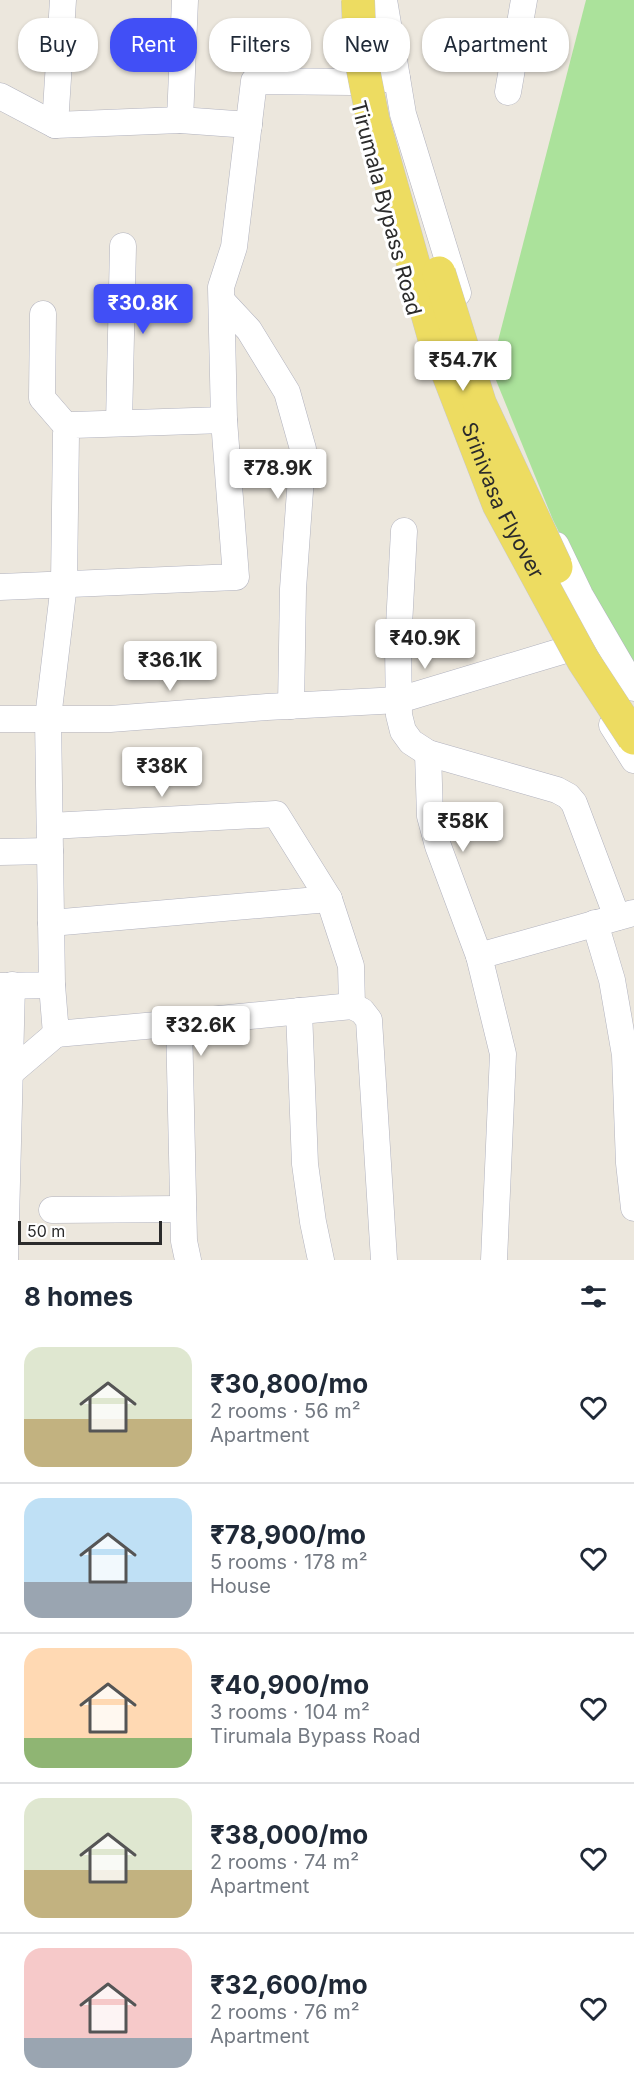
<!DOCTYPE html>
<html lang="en">
<head>
<meta charset="utf-8">
<style>
	:root { --surface:#fff; --page:#f2f2f3; --text:#1f2937; --muted:#747a83; --line:#e0e1e3; --accent:#414ff6 }
	body { margin:0; font-family:Inter,sans-serif; background:var(--page); color:var(--text); height:100vh; display:flex; flex-direction:column; font-size:22px; white-space:nowrap }
	* { box-sizing:border-box; margin:0 }
	p { font-size:20px; color:var(--muted) }
	.icon { flex:none; width:33px; height:33px; fill:none; stroke:currentColor; stroke-width:2; stroke-linecap:round; stroke-linejoin:round }
	.map { position:relative; height:1260px; overflow:hidden }
	.panel { display:flex; flex-direction:column; background:var(--surface); flex:1 }
	.panel>* { flex:none }
	.banner { position:absolute; left:18px; top:18px; width:598px; height:54px; display:flex; gap:12px }
	.scale { position:absolute; left:18px; bottom:15px; width:144px; box-sizing:border-box; padding-left:6px; border:3px solid #2b2b2b; border-top:0; font-size:16px; line-height:21px; white-space:nowrap; color:#2b2b2b; -webkit-text-stroke:4px #fff; paint-order:stroke }
	.price { position:absolute; translate:-50% -51px; padding:0 14px; border-radius:6px; background:#fff; color:#222; font-size:20px; line-height:39px; filter:drop-shadow(0 2px 3px #0008) }
	.price::after { content:''; position:absolute; left:50%; top:36px; width:18px; height:14px; margin-left:-9px; background:inherit; clip-path:polygon(0 0,100% 0,50% 100%) }
	.price.active { background:var(--accent); color:#fff }
	ul { padding:0; list-style:none }
	li { display:flex; align-items:center; gap:18px; height:150px; padding:0 24px }
	li+li { border-top:2px solid var(--line) }
	li span { display:grid; place-items:center; flex:none; width:168px; height:120px; border-radius:18px; color:#555 }
	li>.icon { margin-inline-start:auto }
	span .icon { width:72px; height:72px; fill:#fffc; stroke-width:1 }
	li b { font-size:26px }
	h2 { display:flex; justify-content:space-between; align-items:center; height:72px; padding:0 24px; font-size:26px }
	.chip { padding:0 21px; border-radius:24px; background:var(--surface); box-shadow:0 2px 4px #0004; font-size:21px; line-height:54px }
	.chip.active { background:var(--accent); color:#fff }
	.map>svg:first-child { display:block }
	.green { fill:#abe29b }
	.lines { fill:none; stroke-linecap:round; stroke-linejoin:round }
	.minor-casing { stroke:#b1b2be; stroke-width:27 }
	.minor { stroke:#fff; stroke-width:26 }
	.major-bridge-casing { stroke:#c8c8c8; stroke-width:34; stroke-linecap:butt }
	.major-bridge { stroke:#eddc61; stroke-width:33 }
	.labels { text-anchor:middle; stroke-width:6; stroke-linejoin:round; paint-order:stroke }
	.street-label { font-size:21px; fill:#2b2b2b; stroke:#fff }
</style>
</head>
<body>
<div class="map">
<svg width="634" height="1260" viewBox="0 0 634 1260">
	<rect width="100%" height="100%" fill="#ece7dd"/>
	<path class="green" d="M586,0h48v685l-81,-165 -62,-152z"/>
	<g class="lines">
		<defs>
			<g id="minor">
				<path d="M185,0l-5,120 69,5"/>
				<path d="M384,0l19,114 55,179"/>
				<path d="M508,92l16,-92"/>
				<path d="M0,96l55,29 125,-5"/>
				<path d="M55,125l8,-125"/>
				<path d="M222,301l27,29 38,62 16,57 -10,140 -2,117"/>
				<path d="M43,314l-1,84 26,30"/>
				<path d="M119,423l4,-177"/>
				<path d="M404,531l-6,114 1,70 4,16 8,11 17,11 129,37 11,6 6,7 43,114"/>
				<path d="M556,545l24,50 54,93"/>
				<path d="M0,587l236,-10 -12,-157"/>
				<path d="M0,719h110l157,-12 132,-7 163,-49"/>
				<path d="M612,725l22,35"/>
				<path d="M428,753l2,63 8,30 41,110"/>
				<path d="M50,826l226,-12 53,85 22,67 1,40"/>
				<path d="M0,852l50,-1"/>
				<path d="M51,923l278,-24"/>
				<path d="M595,923l17,57 13,75 4,108 5,45"/>
				<path d="M52,985l4,49 123,-11 5,218 4,19"/>
				<path d="M0,986l52,-1 -4,-267 16,-134 2,-151 7,-8 151,-5 -3,-133 13,-40 20,-166 98,1 45,-4"/>
				<path d="M299,1011l6,153 8,58 8,38"/>
				<path d="M179,1023l173,-17 10,5 7,9 15,240"/>
				<path d="M9,1074l47,-40"/>
				<path d="M52,1210l131,-1"/>
				<path d="M5,1260l7,-275"/>
				<path d="M494,1260l9,-206 -24,-98 154,-43"/>
			</g>
		</defs>
		<use href="#minor" class="minor-casing"/>
		<use href="#minor" class="minor"/>
		<defs>
			<g id="major-bridge">
				<path id="s1" d="M358,0l2,54 13,66 61,217 65,168 84,155 51,78"/>
				<path d="M439,273l41,131 76,163"/>
			</g>
		</defs>
		<use href="#major-bridge" class="major-bridge-casing"/>
		<use href="#major-bridge" class="major-bridge"/>
	</g>
	<g class="labels">
		<g class="street-label">
			<text transform="translate(386 208) rotate(75)" y="7">Tirumala Bypass Road</text>
			<text dy="7" stroke="none"><textPath href="#s1" startOffset="524">Srinivasa Flyover</textPath></text>
		</g>
	</g>
</svg>
<div class="scale">50 m</div>
<b class="price active" style="left:143px;top:335px">₹30.8K</b>
<b class="price" style="left:463px;top:392px">₹54.7K</b>
<b class="price" style="left:278px;top:500px">₹78.9K</b>
<b class="price" style="left:425px;top:670px">₹40.9K</b>
<b class="price" style="left:170px;top:692px">₹36.1K</b>
<b class="price" style="left:162px;top:798px">₹38K</b>
<b class="price" style="left:463px;top:853px">₹58K</b>
<b class="price" style="left:201px;top:1057px">₹32.6K</b>
<div class="banner">
<a class="chip">Buy</a>
<a class="chip active">Rent</a>
<a class="chip">Filters</a>
<a class="chip">New</a>
<a class="chip">Apartment</a>
</div>
</div>
<section class="panel">
<h2>8 homes<svg class="icon" aria-label="filters" viewBox="0 0 24 24"><path d="M4 7h16M4 17h16"/><circle cx="9" cy="7" r="2"/><circle cx="15" cy="17" r="2"/></svg></h2>
<ul>
<li><span style="background:linear-gradient(#dfe7d0 60%,#c2b280 0)"><svg class="icon" aria-label="home" viewBox="0 0 24 24"><path d="M3 11l9-7 9 7M6 9v11h12V9"/></svg></span><div><b>₹30,800/mo</b><p>2 rooms · 56 m²</p><p>Apartment</p></div><svg class="icon" aria-label="heart" viewBox="0 0 24 24"><path d="M12 20l-8-8c-3-5 5-10 8-4 3-6 11-1 8 4z"/></svg></li>
<li><span style="background:linear-gradient(#bfe0f5 70%,#9aa5b1 0)"><svg class="icon" aria-label="home" viewBox="0 0 24 24"><path d="M3 11l9-7 9 7M6 9v11h12V9"/></svg></span><div><b>₹78,900/mo</b><p>5 rooms · 178 m²</p><p>House</p></div><svg class="icon" aria-label="heart" viewBox="0 0 24 24"><path d="M12 20l-8-8c-3-5 5-10 8-4 3-6 11-1 8 4z"/></svg></li>
<li><span style="background:linear-gradient(#ffd9b3 75%,#8fb573 0)"><svg class="icon" aria-label="home" viewBox="0 0 24 24"><path d="M3 11l9-7 9 7M6 9v11h12V9"/></svg></span><div><b>₹40,900/mo</b><p>3 rooms · 104 m²</p><p>Tirumala Bypass Road</p></div><svg class="icon" aria-label="heart" viewBox="0 0 24 24"><path d="M12 20l-8-8c-3-5 5-10 8-4 3-6 11-1 8 4z"/></svg></li>
<li><span style="background:linear-gradient(#dfe7d0 60%,#c2b280 0)"><svg class="icon" aria-label="home" viewBox="0 0 24 24"><path d="M3 11l9-7 9 7M6 9v11h12V9"/></svg></span><div><b>₹38,000/mo</b><p>2 rooms · 74 m²</p><p>Apartment</p></div><svg class="icon" aria-label="heart" viewBox="0 0 24 24"><path d="M12 20l-8-8c-3-5 5-10 8-4 3-6 11-1 8 4z"/></svg></li>
<li><span style="background:linear-gradient(#f6c9c9 75%,#9aa5b1 0)"><svg class="icon" aria-label="home" viewBox="0 0 24 24"><path d="M3 11l9-7 9 7M6 9v11h12V9"/></svg></span><div><b>₹32,600/mo</b><p>2 rooms · 76 m²</p><p>Apartment</p></div><svg class="icon" aria-label="heart" viewBox="0 0 24 24"><path d="M12 20l-8-8c-3-5 5-10 8-4 3-6 11-1 8 4z"/></svg></li>
</ul>
</section>
</body>
</html>
